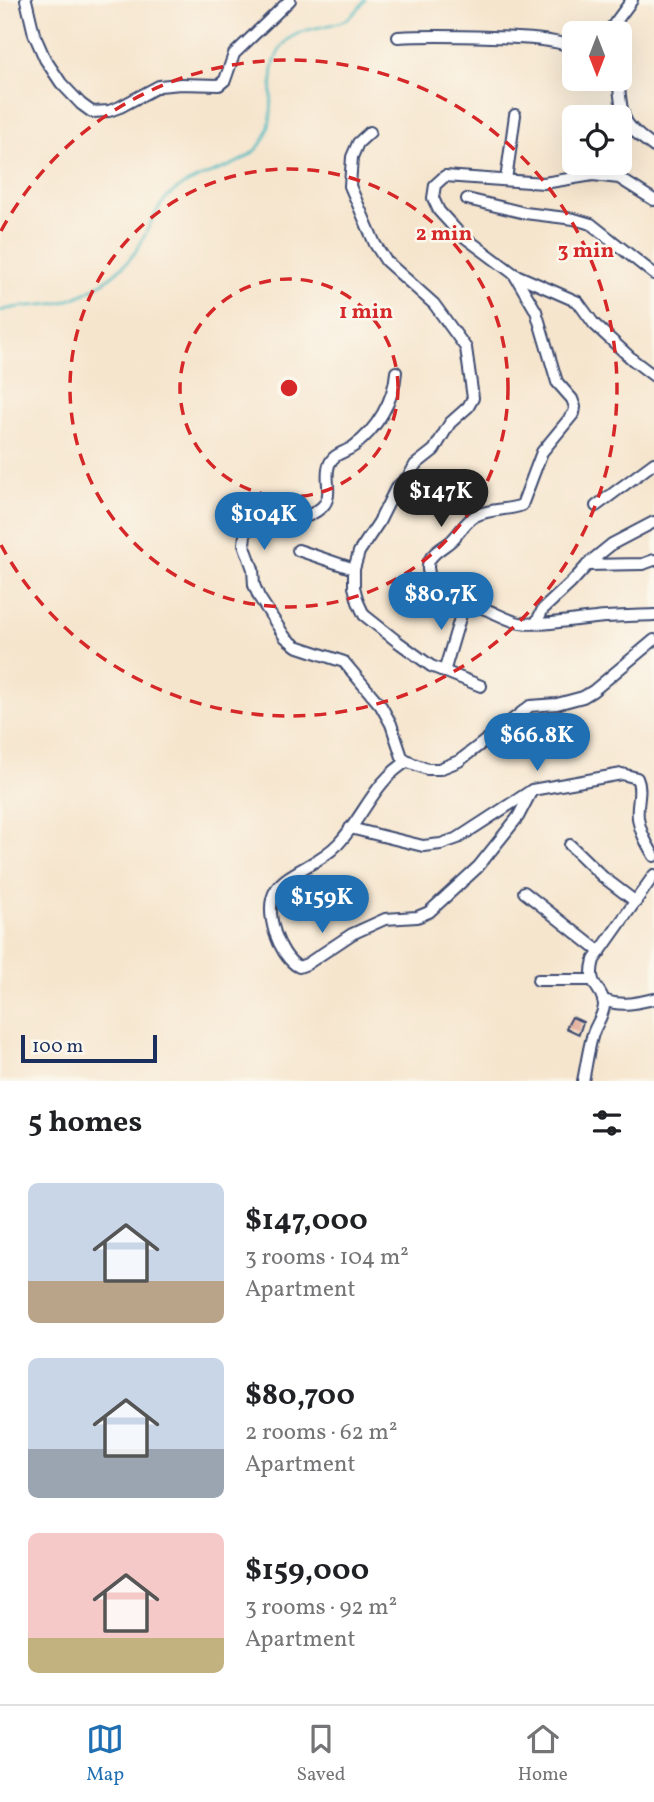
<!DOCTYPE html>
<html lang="en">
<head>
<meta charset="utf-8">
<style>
	:root { --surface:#fff; --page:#f2f2f2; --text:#202124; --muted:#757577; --line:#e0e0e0; --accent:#1f6fb2 }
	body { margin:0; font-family:Vollkorn,serif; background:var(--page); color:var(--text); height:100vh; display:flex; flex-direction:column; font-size:26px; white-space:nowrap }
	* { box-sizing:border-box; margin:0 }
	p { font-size:23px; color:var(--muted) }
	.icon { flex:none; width:38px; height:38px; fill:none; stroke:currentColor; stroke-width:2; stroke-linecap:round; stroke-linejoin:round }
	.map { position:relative; height:1081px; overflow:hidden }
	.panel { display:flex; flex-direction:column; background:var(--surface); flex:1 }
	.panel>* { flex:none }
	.needle { width:46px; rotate:180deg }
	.controls { position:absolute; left:562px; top:21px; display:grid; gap:14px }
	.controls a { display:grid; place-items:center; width:70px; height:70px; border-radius:10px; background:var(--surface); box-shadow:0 7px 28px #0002; font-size:35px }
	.scale { position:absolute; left:21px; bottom:18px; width:136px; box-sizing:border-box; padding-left:7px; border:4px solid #1b2f5e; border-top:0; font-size:19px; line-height:24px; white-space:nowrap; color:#1b2f5e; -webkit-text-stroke:5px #fbf7ec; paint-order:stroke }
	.price { position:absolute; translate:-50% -60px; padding:0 16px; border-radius:24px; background:var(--accent); color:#fff; font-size:23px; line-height:46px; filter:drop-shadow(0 2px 4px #0008) }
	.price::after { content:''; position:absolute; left:50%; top:42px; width:21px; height:16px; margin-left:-10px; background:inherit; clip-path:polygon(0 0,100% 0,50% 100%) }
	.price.active { background:#222; color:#fff }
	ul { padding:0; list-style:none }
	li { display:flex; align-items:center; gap:21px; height:175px; padding:0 28px }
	li span { display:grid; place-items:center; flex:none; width:196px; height:140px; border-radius:10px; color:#555 }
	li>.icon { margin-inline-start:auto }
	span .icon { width:84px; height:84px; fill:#fffc; stroke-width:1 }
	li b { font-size:30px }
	h2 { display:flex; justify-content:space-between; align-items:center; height:84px; padding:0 28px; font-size:30px }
	.menu { display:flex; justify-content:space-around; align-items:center; height:98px; border-top:2px solid var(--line); background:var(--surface); font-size:19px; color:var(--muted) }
	.menu a { display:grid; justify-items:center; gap:4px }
	.menu .active { color:var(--accent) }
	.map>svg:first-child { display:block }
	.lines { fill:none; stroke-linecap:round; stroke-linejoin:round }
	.stream { stroke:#49b8c0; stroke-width:2.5 }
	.building { fill:#e1a996 }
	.street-casing { stroke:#3c4a6f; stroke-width:14 }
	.street { stroke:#fff; stroke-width:10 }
	.ring { fill:none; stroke:#d62828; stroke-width:3.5; stroke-dasharray:12 9 }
	.centre { fill:#d62828; stroke:#fbf7ec; stroke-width:3.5 }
	.ring-label { font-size:21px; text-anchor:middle; font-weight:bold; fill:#d62828; stroke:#fbf7ec; stroke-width:5; stroke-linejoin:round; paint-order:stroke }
</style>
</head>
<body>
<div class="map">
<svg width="654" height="1081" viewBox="0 0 654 1081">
	<rect width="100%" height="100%" fill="#fbf7ec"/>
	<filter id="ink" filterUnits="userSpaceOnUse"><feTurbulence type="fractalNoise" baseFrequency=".0143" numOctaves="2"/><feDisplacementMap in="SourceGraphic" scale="14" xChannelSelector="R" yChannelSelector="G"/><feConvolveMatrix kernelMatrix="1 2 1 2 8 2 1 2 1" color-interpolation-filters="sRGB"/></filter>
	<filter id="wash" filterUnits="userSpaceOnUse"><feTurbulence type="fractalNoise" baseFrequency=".00686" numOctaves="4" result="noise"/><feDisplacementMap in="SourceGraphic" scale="28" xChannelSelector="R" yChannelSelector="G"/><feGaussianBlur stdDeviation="1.57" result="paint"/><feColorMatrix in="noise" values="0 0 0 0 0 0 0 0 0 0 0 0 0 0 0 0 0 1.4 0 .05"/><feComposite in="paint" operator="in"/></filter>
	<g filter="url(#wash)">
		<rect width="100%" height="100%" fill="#f6e5cd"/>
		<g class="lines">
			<path class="stream" d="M0,311c21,-7 42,-4 63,-9 25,-7 58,-29 73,-51 14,-21 18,-46 40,-61 26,-19 69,-21 87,-49 18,-30 -2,-70 21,-97 16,-19 43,-14 63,-25 8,-5 13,-12 18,-19"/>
		</g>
		<g id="blocks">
			<path class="building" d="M572,1017l11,5 -4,12 -13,-6z"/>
		</g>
	</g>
	<g filter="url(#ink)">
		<use href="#blocks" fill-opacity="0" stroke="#3c4a6f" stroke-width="2"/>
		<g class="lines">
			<defs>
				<g id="street">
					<path d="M26,0l8,34 11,25 16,24 20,21 11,8 17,-1 11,-4 39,-21 22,-2 38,1 6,-5 9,-26 56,-54"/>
					<path d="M615,33l-3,-6 20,-27"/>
					<path d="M398,37c31,-2 62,-1 94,0 27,1 56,1 82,10"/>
					<path d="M620,49v14"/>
					<path d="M618,79c5,41 2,43 36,68"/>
					<path d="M370,132l-12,11 -6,14 -2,29 25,58 11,17 48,43 32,44 7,50 -5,9 -18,16 -16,27 -19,15 -6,11 -13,12 -17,34 -20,30 -5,17v18l4,15 6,13 34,27 33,24 50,20"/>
					<path d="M506,180l9,-65"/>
					<path d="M467,199l58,14 49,6 17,5 63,50"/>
					<path d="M654,200l-35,-22 -26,-3 -49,8 -99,-7 -10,9 -2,13 6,13 20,22 55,41 64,28 16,22 39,36 21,16"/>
					<path d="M514,274l22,37 21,71 15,17 3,8 -1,6 -32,39 -20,53c-15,6 -32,3 -47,11 -10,6 -14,15 -22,23 -6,7 -20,12 -24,22 -9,28 42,42 61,50 9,4 20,10 30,12 25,3 50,-3 75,-5 19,-2 39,-2 59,-3"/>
					<path d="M396,372c-2,28 -19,57 -42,74 -9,7 -21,7 -25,19 -5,14 5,31 -7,42 -18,16 -45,16 -68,19l-5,2 -4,7 -1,9 9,25 1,16 5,12 26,40 11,9 48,16 37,44 10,18 11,33 9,6 16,6h12l20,-8 71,-55 27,-2 26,-7 10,-6 61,-51"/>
					<path d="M596,506l58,-43"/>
					<path d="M298,550l56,19"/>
					<path d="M587,565l56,-1 11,-4"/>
					<path d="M536,623l7,-14 28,-26 20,-22 21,-17 42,-22"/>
					<path d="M444,672l21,-71"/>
					<path d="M408,761c-33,19 -44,55 -69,82 -33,35 -83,28 -64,90 4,12 13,29 24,34l8,-3 45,-30 33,-15 32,-2 12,-5 49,-45 40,-50 14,-27"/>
					<path d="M350,828l73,18 18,-2 17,-6 74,-48 90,-16 15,4c6,13 -1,26 1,40 2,14 9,26 16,38"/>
					<path d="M570,845l33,32 33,25"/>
					<path d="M524,892l76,60"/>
					<path d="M538,980h54"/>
					<path d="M603,1000c19,7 32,3 51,-1"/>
					<path d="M583,1081c3,-14 5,-30 9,-44 2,-10 11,-20 12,-31 0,-19 -18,-18 -10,-46l60,-85"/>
				</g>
			</defs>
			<use href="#street" class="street-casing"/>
			<use href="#street" class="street"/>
		</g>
	</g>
	<g class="ring">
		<circle cx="289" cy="388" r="109"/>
		<circle cx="289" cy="388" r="219"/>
		<path d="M1 231A328 328 0 1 1 1 545"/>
	</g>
	<circle cx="289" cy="388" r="10" class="centre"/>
	<g class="ring-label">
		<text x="444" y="240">2 min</text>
		<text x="586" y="257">3 min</text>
		<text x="366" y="318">1 min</text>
	</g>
</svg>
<div class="controls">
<a><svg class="needle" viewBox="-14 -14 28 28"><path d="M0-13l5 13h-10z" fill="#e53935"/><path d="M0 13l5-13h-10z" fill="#757577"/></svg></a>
<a><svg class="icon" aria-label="locate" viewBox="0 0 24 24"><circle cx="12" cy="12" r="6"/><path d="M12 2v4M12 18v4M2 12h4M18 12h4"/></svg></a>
</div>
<div class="scale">100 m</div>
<b class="price active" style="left:441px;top:529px">$147K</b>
<b class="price" style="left:264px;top:552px">$104K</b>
<b class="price" style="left:441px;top:632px">$80.7K</b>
<b class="price" style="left:537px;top:773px">$66.8K</b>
<b class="price" style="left:322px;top:935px">$159K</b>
</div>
<section class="panel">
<h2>5 homes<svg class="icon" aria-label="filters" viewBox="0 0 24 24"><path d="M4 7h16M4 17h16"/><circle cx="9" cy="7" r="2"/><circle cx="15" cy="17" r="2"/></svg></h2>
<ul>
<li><span style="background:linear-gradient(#c9d6e8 70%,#b9a48a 0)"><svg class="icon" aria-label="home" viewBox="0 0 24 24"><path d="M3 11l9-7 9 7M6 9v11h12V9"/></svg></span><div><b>$147,000</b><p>3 rooms · 104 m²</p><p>Apartment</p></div></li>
<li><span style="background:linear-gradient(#c9d6e8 65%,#9aa5b1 0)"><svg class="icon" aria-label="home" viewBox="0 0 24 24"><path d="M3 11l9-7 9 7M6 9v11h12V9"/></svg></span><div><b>$80,700</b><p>2 rooms · 62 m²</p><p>Apartment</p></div></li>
<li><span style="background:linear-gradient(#f6c9c9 75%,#c2b280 0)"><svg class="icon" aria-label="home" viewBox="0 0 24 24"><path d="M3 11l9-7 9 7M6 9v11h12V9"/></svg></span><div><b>$159,000</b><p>3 rooms · 92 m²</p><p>Apartment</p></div></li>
</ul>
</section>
<nav class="menu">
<a class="active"><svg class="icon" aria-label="map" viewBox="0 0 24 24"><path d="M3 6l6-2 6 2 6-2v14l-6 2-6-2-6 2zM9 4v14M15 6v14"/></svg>Map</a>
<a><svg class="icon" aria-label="saved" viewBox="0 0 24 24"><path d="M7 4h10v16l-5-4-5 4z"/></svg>Saved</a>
<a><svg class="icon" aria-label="home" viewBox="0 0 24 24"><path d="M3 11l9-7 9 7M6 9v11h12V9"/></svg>Home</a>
</nav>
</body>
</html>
